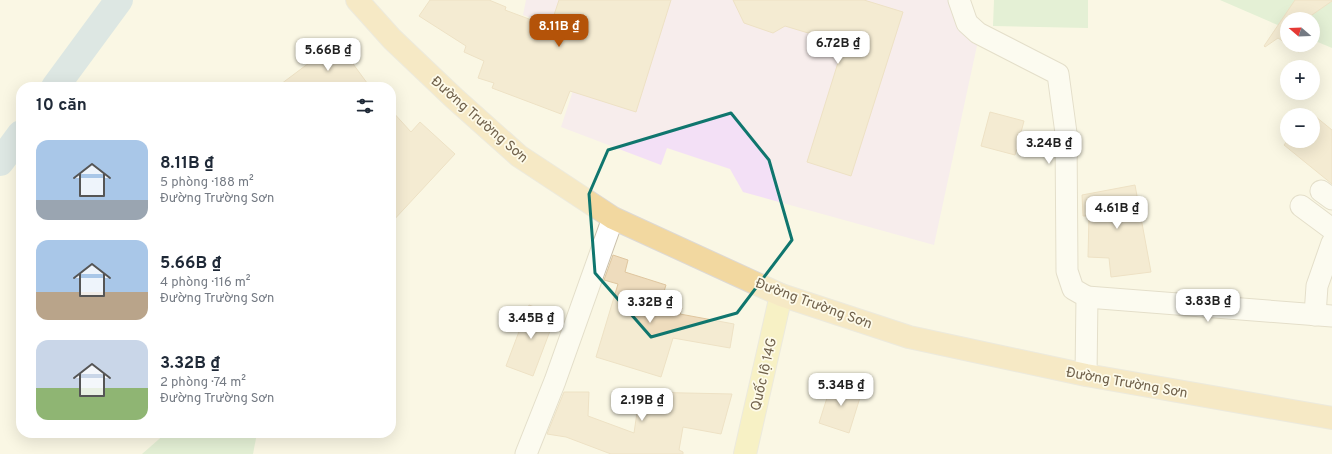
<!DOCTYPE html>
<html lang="vi">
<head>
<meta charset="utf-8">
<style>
	:root { --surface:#fff; --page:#f6f6f7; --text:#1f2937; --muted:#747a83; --accent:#b45309 }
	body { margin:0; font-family:Overpass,sans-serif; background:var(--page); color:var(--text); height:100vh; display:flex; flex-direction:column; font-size:15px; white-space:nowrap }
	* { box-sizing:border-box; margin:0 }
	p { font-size:13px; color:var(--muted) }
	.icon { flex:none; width:22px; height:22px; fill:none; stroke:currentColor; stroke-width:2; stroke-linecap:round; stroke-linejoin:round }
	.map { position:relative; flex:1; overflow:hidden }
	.panel { position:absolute; left:16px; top:82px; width:380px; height:356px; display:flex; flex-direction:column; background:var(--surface); border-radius:16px; box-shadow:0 4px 16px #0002 }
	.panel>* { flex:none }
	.needle { width:26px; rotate:289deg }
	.fabs { position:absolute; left:1280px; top:12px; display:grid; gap:8px }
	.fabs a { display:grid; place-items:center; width:40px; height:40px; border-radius:50%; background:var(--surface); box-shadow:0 4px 16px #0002; font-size:20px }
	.price { position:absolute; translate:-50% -34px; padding:0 9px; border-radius:8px; background:#fff; color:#222; font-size:13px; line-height:26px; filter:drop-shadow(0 1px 2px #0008) }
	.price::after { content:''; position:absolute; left:50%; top:24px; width:12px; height:9px; margin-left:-6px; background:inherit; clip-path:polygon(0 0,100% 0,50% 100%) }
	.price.on { background:var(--accent); color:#fff }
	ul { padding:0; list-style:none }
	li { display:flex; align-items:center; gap:12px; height:100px; padding:0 20px }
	li span { display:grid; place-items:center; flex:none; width:112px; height:80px; border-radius:12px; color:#555 }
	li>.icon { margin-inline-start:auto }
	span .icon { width:48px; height:48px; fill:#fffc; stroke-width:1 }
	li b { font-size:17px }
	h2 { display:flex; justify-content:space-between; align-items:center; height:48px; padding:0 20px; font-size:17px }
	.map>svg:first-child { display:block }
	.education { fill:#f3e0f6 }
	.green { fill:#c9e6c3 }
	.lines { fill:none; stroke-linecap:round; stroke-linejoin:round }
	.canal { stroke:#bad3e2; stroke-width:28 }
	.building { fill:#eedcbd; stroke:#dfc69f }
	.minor-casing { stroke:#cac0ab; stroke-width:23 }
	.primary-casing { stroke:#ddd9d4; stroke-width:24 }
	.trunk-casing { stroke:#ddd9d4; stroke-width:24 }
	.minor { stroke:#fff; stroke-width:21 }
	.primary { stroke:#f4e9a0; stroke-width:22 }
	.trunk { stroke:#f2d8a0; stroke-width:22 }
	.marked { fill:none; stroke:#0f766e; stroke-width:3; stroke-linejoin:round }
	.labels { text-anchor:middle; stroke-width:3.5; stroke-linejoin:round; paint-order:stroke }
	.street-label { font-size:14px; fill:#70614b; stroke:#fdfae9 }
</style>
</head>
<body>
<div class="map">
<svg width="1332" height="454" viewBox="0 0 1332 454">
	<rect width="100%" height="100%" fill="#faf7e4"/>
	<path class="education" d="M526,0h427l25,41 -44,204 -191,-53 -13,-23 -63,-21 -6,17 -100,-38 29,-88 -67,-24z"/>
	<g class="green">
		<path d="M994,0h94v28l-95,-2z"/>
		<path d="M1220,0h112v48l-19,-8v-21h-26v10z"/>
		<path d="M166,433h91l-4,21h-111z"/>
	</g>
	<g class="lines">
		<g class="canal">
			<path d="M55,87l64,-87"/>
			<path d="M0,162l21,-28"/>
		</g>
	</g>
	<g class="building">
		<path d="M430,0h59l17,7 -1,3 45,17 9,-27h112l-35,112 -66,-21 -9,23 -69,-26 2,-5 -16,-5 6,-17 -20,-9 2,-6 -47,-30z"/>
		<path d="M733,0h131l39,12 -52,164 -44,-14 34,-109 -10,-3 -3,-11 -43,-13 -12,7 -29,-10z"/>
		<path d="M1295,0h37v1l-26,18h-19v25l-9,-6 -13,9 -1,-1z"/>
		<path d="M337,42l33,45h-93z"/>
		<path d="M1288,45h16l-5,7z"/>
		<path d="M391,110l20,22 9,-10 35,32 -64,69z"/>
		<path d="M990,112l34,9 -9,34 -34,-9z"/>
		<path d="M1310,112l22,18v54l-48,-39 3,-4h26v-26h-5z"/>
		<path d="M1135,185l16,87 -40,5 -2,-19 -21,-1 1,-41h-6l-1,-21z"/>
		<path d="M613,255l15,5 -3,12 41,13 -5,16 21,7 -2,6 54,10 -4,24 -57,-10 -12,39 -65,-20 22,-73 -14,-4z"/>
		<path d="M529,305l27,10 -23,61 -27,-10z"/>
		<path d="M832,382l30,9 -13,42 -30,-10z"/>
		<path d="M564,392h25l-1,24 46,17 6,-41 92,2 -11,40 -38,-7 -4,23 4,2v2h-72l-45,-17 -19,-3z"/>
	</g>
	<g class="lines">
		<defs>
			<g id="minor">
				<path d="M959,0l8,23 11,10 80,41 8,59 1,138 6,18 14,8 -1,78"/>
				<path d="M1321,191l11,8"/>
				<path d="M1301,206l31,23"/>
				<path d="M1087,297l245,19"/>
				<path d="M1315,315l2,-29 15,-43"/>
				<path d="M526,454l29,-73 58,-163"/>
			</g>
			<path id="primary" d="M745,454l36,-159"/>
			<path id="trunk" d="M357,0l35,39 62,59 65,58 94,62 168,77 128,42 177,38 246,43"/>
		</defs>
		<use href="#minor" class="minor-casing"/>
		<use href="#primary" class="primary-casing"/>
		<use href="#trunk" class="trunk-casing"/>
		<use href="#minor" class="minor"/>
		<use href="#primary" class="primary"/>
		<use href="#trunk" class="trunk"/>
	</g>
	<path d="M0 0H1332V454H0ZM731,113l38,47 23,80 -55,73 -86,24 -56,-64 -6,-79 19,-44z" fill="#faf7e4" fill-opacity=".55" fill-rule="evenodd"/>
	<path class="marked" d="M731,113l38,47 23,80 -55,73 -86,24 -56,-64 -6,-79 19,-44z"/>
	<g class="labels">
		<g class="street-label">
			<text transform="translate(480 119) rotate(41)" y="5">Đường Trường Sơn</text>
			<text transform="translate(814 303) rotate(20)" y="5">Đường Trường Sơn</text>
			<text transform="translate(763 374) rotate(-77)" y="5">Quốc lộ 14G</text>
			<text transform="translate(1127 382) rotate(10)" y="5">Đường Trường Sơn</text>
		</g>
	</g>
</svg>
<div class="fabs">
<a><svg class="needle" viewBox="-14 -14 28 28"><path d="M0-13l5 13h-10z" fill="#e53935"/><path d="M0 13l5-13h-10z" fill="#747a83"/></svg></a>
<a>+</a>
<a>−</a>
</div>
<b class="price on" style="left:559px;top:48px">8.11B ₫</b>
<b class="price" style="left:838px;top:65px">6.72B ₫</b>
<b class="price" style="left:328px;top:72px">5.66B ₫</b>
<b class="price" style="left:1049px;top:165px">3.24B ₫</b>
<b class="price" style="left:1117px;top:230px">4.61B ₫</b>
<b class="price" style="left:1208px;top:323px">3.83B ₫</b>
<b class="price" style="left:650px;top:324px">3.32B ₫</b>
<b class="price" style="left:531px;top:340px">3.45B ₫</b>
<b class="price" style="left:841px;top:407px">5.34B ₫</b>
<b class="price" style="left:642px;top:422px">2.19B ₫</b>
<section class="panel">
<h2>10 căn<svg class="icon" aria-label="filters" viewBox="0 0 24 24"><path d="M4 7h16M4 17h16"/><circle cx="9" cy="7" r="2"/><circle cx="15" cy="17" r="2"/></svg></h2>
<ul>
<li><span style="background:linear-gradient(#a9c7e8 75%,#9aa5b1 0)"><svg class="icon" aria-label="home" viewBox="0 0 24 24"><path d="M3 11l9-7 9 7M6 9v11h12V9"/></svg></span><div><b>8.11B ₫</b><p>5 phòng · 188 m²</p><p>Đường Trường Sơn</p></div></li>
<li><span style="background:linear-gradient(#a9c7e8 65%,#b9a48a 0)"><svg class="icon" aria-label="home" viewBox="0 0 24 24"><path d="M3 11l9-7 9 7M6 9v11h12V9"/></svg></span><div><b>5.66B ₫</b><p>4 phòng · 116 m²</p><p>Đường Trường Sơn</p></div></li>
<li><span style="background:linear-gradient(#c9d6e8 60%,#8fb573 0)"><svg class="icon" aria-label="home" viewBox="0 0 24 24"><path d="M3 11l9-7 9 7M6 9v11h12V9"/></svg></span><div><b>3.32B ₫</b><p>2 phòng · 74 m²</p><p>Đường Trường Sơn</p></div></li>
</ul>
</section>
</div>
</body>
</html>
